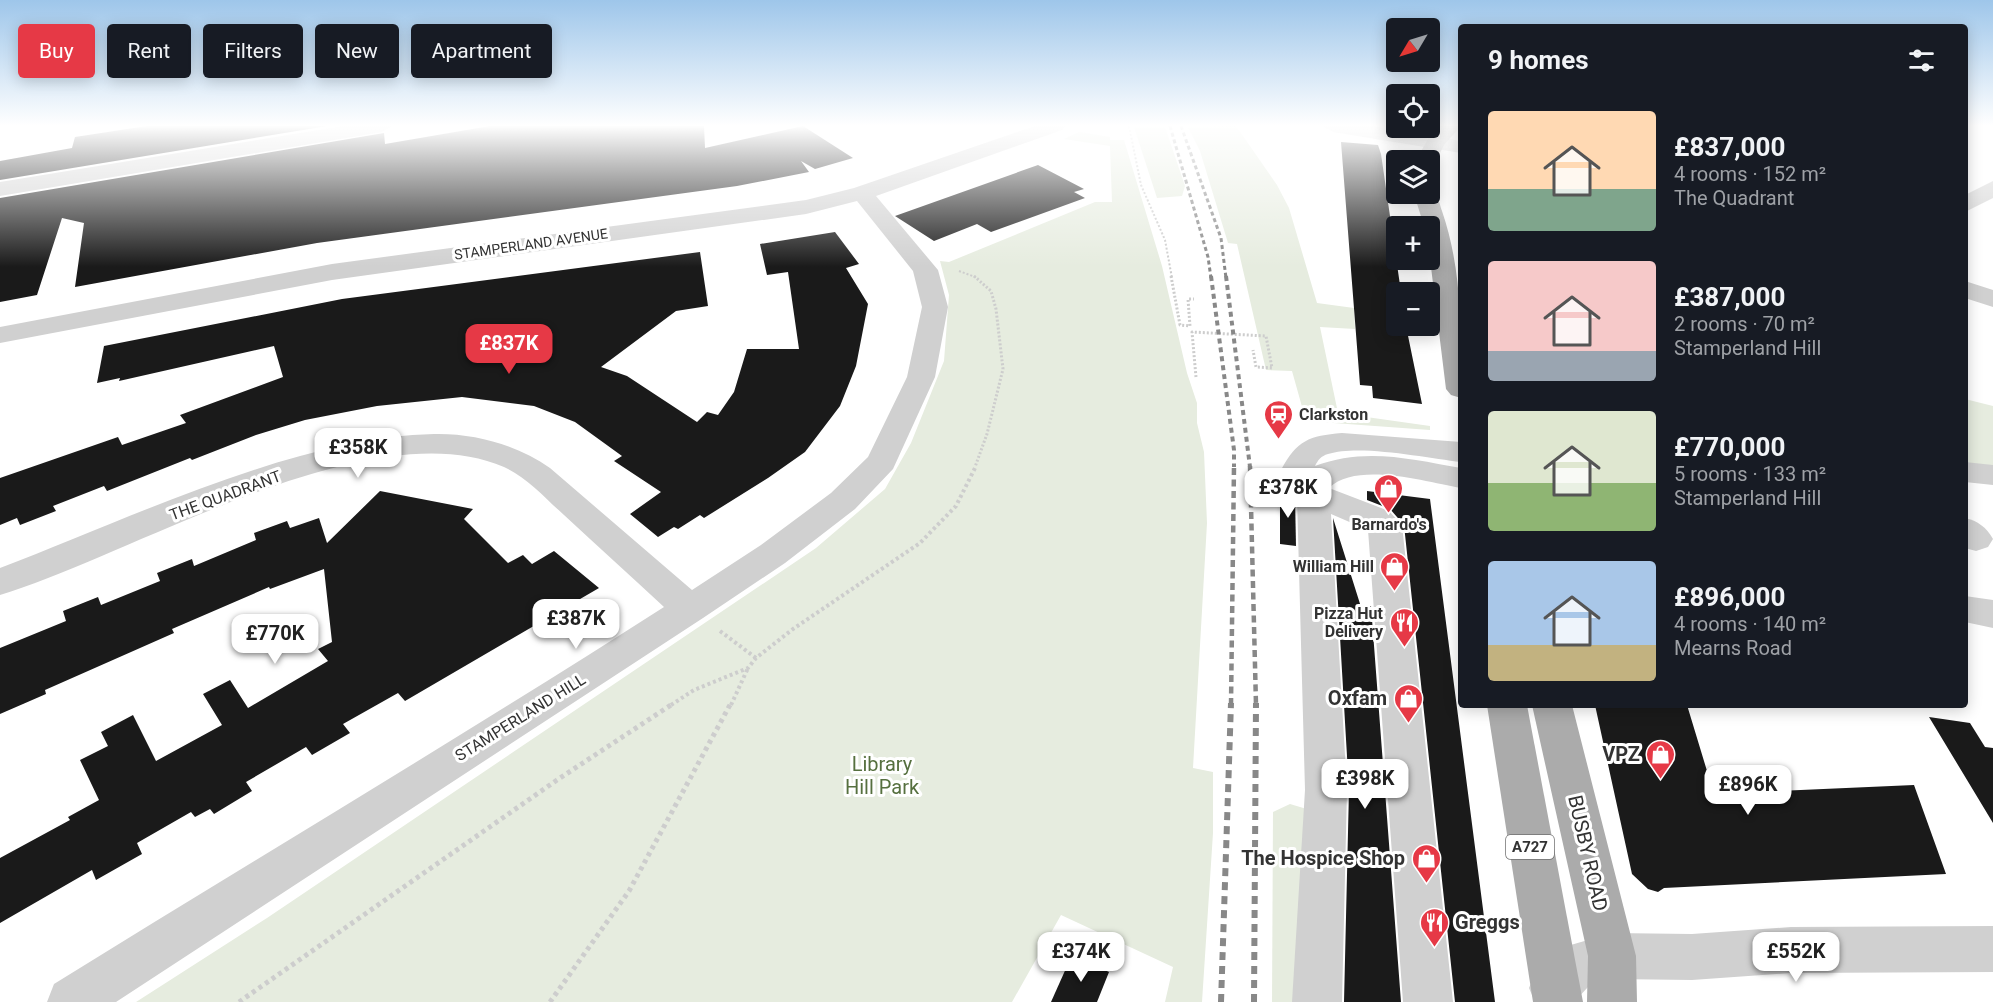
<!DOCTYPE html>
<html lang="en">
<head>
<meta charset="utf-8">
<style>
	:root { --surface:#171b24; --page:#242831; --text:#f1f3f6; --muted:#9ea1a6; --accent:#e63946 }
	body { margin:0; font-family:Roboto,sans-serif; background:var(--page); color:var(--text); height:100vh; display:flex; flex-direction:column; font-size:22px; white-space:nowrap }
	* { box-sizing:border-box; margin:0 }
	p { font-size:20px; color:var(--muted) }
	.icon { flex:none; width:33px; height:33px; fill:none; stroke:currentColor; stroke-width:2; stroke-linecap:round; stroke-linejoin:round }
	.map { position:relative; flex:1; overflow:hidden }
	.drawer { position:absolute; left:1458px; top:24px; width:510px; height:684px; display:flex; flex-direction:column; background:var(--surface); border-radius:6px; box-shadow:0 3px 15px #0003 }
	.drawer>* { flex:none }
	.guide { position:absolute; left:18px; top:24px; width:570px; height:54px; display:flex; gap:12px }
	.needle { width:39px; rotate:232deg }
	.controls { position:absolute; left:1386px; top:18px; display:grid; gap:12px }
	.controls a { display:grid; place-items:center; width:54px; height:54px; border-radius:6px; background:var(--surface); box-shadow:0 3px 15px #0003; font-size:30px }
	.price { position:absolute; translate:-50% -51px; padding:0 14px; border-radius:12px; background:#fff; color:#222; font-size:20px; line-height:39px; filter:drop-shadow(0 2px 3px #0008) }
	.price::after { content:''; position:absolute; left:50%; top:36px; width:18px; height:14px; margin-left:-9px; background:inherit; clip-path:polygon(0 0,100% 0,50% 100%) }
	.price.on { background:var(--accent); color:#fff }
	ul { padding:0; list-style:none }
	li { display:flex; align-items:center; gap:18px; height:150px; padding:0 30px }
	li span { display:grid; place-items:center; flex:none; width:168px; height:120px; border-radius:6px; color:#555 }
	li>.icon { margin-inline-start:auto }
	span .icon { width:72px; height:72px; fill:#fffc; stroke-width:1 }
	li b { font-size:26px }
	h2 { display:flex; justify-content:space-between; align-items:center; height:72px; padding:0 30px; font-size:26px }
	.chip { padding:0 21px; border-radius:6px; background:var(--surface); box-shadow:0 3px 15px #0003; font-size:21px; line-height:54px }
	.chip.on { background:var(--accent); color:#fff }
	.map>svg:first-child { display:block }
	.green { fill:#e6ecdf }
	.building { fill:#1a1a1a }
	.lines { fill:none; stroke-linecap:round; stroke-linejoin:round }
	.path-far3 { stroke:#cdcdcd; stroke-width:2; stroke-dasharray:2 2; stroke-linecap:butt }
	.path-far2 { stroke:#cdcdcd; stroke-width:3; stroke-dasharray:2 2; stroke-linecap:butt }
	.path-far1 { stroke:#cdcdcd; stroke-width:4; stroke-dasharray:3 3; stroke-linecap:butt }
	.path { stroke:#cdcdcd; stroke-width:5; stroke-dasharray:4 4; stroke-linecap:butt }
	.minor { fill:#d0d0d0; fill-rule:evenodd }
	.major { fill:#ababab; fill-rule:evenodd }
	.rail-far3 { stroke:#888; stroke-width:3; stroke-dasharray:4 3; stroke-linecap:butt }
	.rail-far2 { stroke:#888; stroke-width:4; stroke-dasharray:5 4; stroke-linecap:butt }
	.rail-far1 { stroke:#888; stroke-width:4.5; stroke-dasharray:7 4.5; stroke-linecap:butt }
	.rail { stroke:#888; stroke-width:6; stroke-dasharray:8 6; stroke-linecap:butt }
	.labels { text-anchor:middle; stroke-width:6; stroke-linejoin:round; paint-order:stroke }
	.far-street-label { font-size:14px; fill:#333; stroke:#fff }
	.shield { fill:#fff; stroke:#707070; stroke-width:1.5 }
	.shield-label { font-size:15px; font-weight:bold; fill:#333 }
	.poi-label { font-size:16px; font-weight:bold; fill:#333; stroke:#fff; text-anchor:end }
	.street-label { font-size:16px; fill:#333; stroke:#fff }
	.near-poi-label { font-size:20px; font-weight:bold; fill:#333; stroke:#fff; text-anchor:end }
	.near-park-label { font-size:20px; fill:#56703f; stroke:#fff }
	.near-street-label { font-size:20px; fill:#333; stroke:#fff }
</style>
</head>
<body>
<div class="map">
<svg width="1993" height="1002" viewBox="0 0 1993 1002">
	<rect width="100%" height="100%" fill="#fff"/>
	<g class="green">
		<path d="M1236,126l41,59 12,23 28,95 37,5 1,21 -35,-2 18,86 92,13v4l-124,-9 -14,-50 -26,-1 -29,-126 -9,-1 -28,-92 -12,-24z"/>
		<path d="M1134,127h31l20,59 -3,10 -25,2z"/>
		<path d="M1079,132l31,5v3h14l38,126 25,107 10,30v20l7,29 3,71 -14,245 20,4v61l-11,169h-37l8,-35 -112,-52 -49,87h-876l131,-84 549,-370 69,-59 26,-46 33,-82 5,-66 -9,-34 9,1 146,-60h17l-2,-56 -46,-7z"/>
		<path d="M1965,399l28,7v63l-28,-2z"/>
		<path d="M1290,804l20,6 -12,192h-26l1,-190z"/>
	</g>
	<g class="building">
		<path d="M147,126h180l-327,54v-19l72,-13 3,-11z"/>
		<path d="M490,126h214l1,22 98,-22 50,32 -38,11 -14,-8 8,11 -72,14 -420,57 -242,44 9,-64 -22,-5 -25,77 -37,7v-104l384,-65 1,11z"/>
		<path d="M1341,142l37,3 3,9 20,138h-5v34h10l16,78 -49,-6 -1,-12 -12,-1z"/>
		<path d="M1038,165l46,24 -10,3 11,6 -94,34 -14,-8 -43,17 -39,-25z"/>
		<path d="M835,232l24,32 -13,4 22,36 -12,62 -16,40 -35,46 -37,26 -64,40 -4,-3 -22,14 -4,-2 -16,10 -28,-23 31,-22 -47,-31 8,-5 -47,-34 -41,-16 -72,-9 -85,9 -72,14 -49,15 -64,25 -2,-2 -83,33 -3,-5 -51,20 3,5 -36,14 -3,-7 -17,7v-47l118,-41 4,8 64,-22 -6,-8 103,-38 -9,-31 -155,35 1,-3 -23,5 7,-37 238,-47 358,-47 8,54 -32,5 -75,56 26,9 70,46 10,-10 11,3 16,-23 13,-43h52l-11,-77 -21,3 -7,-31z"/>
		<path d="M380,491l93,18 -9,10 44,44 15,-8 9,9 22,-13 45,37 -194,113 -7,-8 -55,31 7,9 -38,22 -6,-8 -60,35 6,9 -38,23 -4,-5 -15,8 -4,-5 -54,31 5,11 -46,26 -4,-10 -92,53v-65l70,-38 -2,-3 31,-17 -19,-40 28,-14 -7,-14 32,-17 23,46 66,-36 -19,-31 27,-14 18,28 80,-47 -10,-12 14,-7 -8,-73 -54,20 -1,-2 -97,42 2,4 -129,57 1,4 -46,20v-66l66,-27 -3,-10 35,-14 3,8 59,-24 -3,-8 35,-14 2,7 62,-26 -2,-7 33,-12 3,7 29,-10 8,25z"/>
		<path d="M1280,491l10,1 5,6 1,48 -16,-2z"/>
		<path d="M1367,491l63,8 65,503h-40l-51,-477 -14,-16 -23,-9z"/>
		<path d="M1333,518l28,89 10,-1 30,396h-57l5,-212z"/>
		<path d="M1595,705h92l27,89 200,-9 32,89 -282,14 -6,4 -10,-3 -16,-15z"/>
		<path d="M1929,717l41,6 15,24 8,1v75z"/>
		<path d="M1072,955l37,17 -12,30h-46z"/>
	</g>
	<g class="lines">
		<g class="path-far3">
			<path d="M1129,126l12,59 24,55 7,38"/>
			<path d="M959,271l19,7"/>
		</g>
		<g class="path-far2">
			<path d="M974,276l17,15 5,18 7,60 -16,65 -12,33"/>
			<path d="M1171,276l9,49 10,1 -2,-27h6"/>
			<path d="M1196,377l-4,-45 74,4 6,32 -16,-1 -3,-17"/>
		</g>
		<g class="path-far1">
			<path d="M720,631l36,27"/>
			<path d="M671,705l23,-15 54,-22 8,-10 37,-29 127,-86 36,-37 20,-40"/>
			<path d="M731,705l17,-37"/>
		</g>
		<g class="path">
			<path d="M239,1002l318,-222 117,-77"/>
			<path d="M550,1002l79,-111 102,-188"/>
		</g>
		<g class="minor">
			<path d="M343,126h49l-10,6 -382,64v-14z"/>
			<path d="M1035,126h30l-3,4 -186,66 62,74 10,37 -13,70 -42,92 -38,40 -70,54 -82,55 -587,384h-69l7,-18c203,-126 409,-248 610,-377 -33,-31 -67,-61 -100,-92 -18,-16 -37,-38 -60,-48 -135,-58 -371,88 -504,128v-27c129,-49 296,-131 434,-134 41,-1 83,11 116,34l142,122 69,-45 70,-52 37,-36 39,-80 15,-70 -9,-36 -56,-70 -51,13 -474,66 -332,63v-16l332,-63 474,-64 48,-12z"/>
			<path d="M1323,126h49l89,15v12l-128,-21z"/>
			<path d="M1993,181v17l-28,14v-17z"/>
			<path d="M1965,281l28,9v17l-28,-9z"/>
			<path d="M1342,433l119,9v20c-35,-4 -101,-18 -133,-8 -7,2 -10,6 -13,12 49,-19 96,-7 146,2v20c-35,-6 -104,-27 -132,0l60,23 13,14 51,477h-50l-35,-472 -37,-16 16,276 -5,212h-50l13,-212 -8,-293 -13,-15 -3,-12c16,-30 28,-34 61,-37z"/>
			<path d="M1965,462l28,3v20l-28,-3z"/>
			<path d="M1965,518c13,3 21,9 28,21l-5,8 -12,4 -11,-3z"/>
			<path d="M1965,596l28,4v28l-28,-6z"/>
			<path d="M1993,926v46l-202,1 -99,7 -80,-1 -23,7 -15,16h-39l-6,-14 7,-17 21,-22 55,-16 80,1 99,-7z"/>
		</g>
		<g class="major">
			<path d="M1439,126h22l-17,19 -10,20 -4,1v-6h-14l12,-21z"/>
			<path d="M1430,188c8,4 9,15 12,23 21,61 19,124 19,187l-10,-3 -5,-6 -16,-130v-33h-6l-10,-32h16z"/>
			<path d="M1487,705h40l56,297h-50z"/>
			<path d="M1532,705h40l64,251 1,46h-50l1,-46z"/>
		</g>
		<g class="rail-far3">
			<path d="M1170,126l38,131 3,21"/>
			<path d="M1181,126l40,112 5,40"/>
		</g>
		<g class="rail-far2">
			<path d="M1211,276l23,174v17"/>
			<path d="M1226,276l24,191"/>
		</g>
		<g class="rail-far1">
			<path d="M1250,466l6,239"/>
			<path d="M1231,705l3,-239"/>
		</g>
		<g class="rail">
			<path d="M1221,1002l10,-299"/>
			<path d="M1254,1002l2,-299"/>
		</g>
	</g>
	<linearGradient id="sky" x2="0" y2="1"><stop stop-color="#9ec6ea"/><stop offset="0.47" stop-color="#fff"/><stop offset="1" stop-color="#fff" stop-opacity="0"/></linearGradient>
	<rect width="1993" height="267" fill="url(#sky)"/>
	<defs>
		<symbol id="station-pin" viewBox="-11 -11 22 30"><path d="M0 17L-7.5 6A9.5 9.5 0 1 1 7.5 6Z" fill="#e63946" stroke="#fff"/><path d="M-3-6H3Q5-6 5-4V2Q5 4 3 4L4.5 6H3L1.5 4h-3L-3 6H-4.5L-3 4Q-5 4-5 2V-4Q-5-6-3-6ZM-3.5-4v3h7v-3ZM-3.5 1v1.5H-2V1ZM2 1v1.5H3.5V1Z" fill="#fff"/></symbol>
		<symbol id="shop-pin" viewBox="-11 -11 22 30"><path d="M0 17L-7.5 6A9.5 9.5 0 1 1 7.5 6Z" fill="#e63946" stroke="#fff"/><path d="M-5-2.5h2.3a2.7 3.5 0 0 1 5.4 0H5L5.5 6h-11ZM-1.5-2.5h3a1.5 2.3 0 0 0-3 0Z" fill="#fff"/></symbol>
		<symbol id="restaurant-pin" viewBox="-11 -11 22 30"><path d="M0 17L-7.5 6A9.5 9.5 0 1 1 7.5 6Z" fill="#e63946" stroke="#fff"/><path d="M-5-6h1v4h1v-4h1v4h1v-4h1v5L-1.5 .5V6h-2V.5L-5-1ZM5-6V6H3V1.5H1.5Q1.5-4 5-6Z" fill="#fff"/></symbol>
	</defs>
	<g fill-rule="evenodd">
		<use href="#station-pin" x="1262" y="398" width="33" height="45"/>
		<use href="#shop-pin" x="1372" y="472" width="33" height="45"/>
		<use href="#shop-pin" x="1378" y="550" width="33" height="45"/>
		<use href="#restaurant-pin" x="1388" y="606" width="33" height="45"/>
		<use href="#shop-pin" x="1392" y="682" width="33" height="45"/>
		<use href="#shop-pin" x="1644" y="738" width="33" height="45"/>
		<use href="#shop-pin" x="1410" y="842" width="33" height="45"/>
		<use href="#restaurant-pin" x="1418" y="906" width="33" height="45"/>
	</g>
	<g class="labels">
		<g class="far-street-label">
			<text transform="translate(531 244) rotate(-8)" y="5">STAMPERLAND AVENUE</text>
		</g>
		<rect class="shield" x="1506" y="835" width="48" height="24" rx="4.5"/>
		<g class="shield-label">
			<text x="1530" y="852">A727</text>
		</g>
		<g class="poi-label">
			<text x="1299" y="420" text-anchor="start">Clarkston</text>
			<text x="1389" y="530" text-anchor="middle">Barnardo's</text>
			<text x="1374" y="572">William Hill</text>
			<text x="1383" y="619">Pizza Hut<tspan x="1383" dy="18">Delivery</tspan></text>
		</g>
		<g class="street-label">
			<text transform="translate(225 495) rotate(-20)" y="6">THE QUADRANT</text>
			<text transform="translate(520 717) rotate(-32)" y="6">STAMPERLAND HILL</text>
		</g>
		<g class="near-poi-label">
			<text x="1387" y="705">Oxfam</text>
			<text x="1640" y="761">VPZ</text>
			<text x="1405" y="865">The Hospice Shop</text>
			<text x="1455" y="929" text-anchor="start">Greggs</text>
		</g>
		<g class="near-park-label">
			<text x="882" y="771">Library<tspan x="882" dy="23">Hill Park</tspan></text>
		</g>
		<g class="near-street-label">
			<text transform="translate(1588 853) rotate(77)" y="7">BUSBY ROAD</text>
		</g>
	</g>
</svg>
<div class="controls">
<a><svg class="needle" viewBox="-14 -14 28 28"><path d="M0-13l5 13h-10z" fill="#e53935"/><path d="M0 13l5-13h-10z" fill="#9ea1a6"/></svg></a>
<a><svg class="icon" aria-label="locate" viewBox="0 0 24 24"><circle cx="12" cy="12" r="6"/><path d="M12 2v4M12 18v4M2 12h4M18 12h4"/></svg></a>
<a><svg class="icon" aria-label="layers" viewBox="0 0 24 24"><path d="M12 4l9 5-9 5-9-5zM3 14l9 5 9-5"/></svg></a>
<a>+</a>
<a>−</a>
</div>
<b class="price on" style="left:509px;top:375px">£837K</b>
<b class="price" style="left:358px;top:479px">£358K</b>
<b class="price" style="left:1288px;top:519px">£378K</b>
<b class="price" style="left:576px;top:650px">£387K</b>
<b class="price" style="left:275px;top:665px">£770K</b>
<b class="price" style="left:1365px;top:810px">£398K</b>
<b class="price" style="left:1748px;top:816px">£896K</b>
<b class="price" style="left:1081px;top:983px">£374K</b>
<b class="price" style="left:1796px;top:983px">£552K</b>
<div class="guide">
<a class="chip on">Buy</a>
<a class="chip">Rent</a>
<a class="chip">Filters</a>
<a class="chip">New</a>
<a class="chip">Apartment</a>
</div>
<section class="drawer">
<h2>9 homes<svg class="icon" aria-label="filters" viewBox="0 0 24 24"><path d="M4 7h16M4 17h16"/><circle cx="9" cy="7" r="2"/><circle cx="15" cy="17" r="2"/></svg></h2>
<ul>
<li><span style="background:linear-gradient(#ffd9b3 65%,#7fa58c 0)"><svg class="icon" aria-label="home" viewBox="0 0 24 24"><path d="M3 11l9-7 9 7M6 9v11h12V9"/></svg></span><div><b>£837,000</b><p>4 rooms · 152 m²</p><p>The Quadrant</p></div></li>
<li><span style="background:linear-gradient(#f6c9c9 75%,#9aa5b1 0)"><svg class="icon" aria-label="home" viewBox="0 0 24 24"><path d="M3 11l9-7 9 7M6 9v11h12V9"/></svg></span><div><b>£387,000</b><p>2 rooms · 70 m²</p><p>Stamperland Hill</p></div></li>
<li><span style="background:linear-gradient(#dfe7d0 60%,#8fb573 0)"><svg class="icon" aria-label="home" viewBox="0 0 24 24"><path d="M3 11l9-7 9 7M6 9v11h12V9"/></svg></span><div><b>£770,000</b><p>5 rooms · 133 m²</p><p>Stamperland Hill</p></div></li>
<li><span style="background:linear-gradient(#a9c7e8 70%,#c2b280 0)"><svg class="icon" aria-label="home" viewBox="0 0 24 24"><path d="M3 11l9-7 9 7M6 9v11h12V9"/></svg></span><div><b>£896,000</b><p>4 rooms · 140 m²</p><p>Mearns Road</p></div></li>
</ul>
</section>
</div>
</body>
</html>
